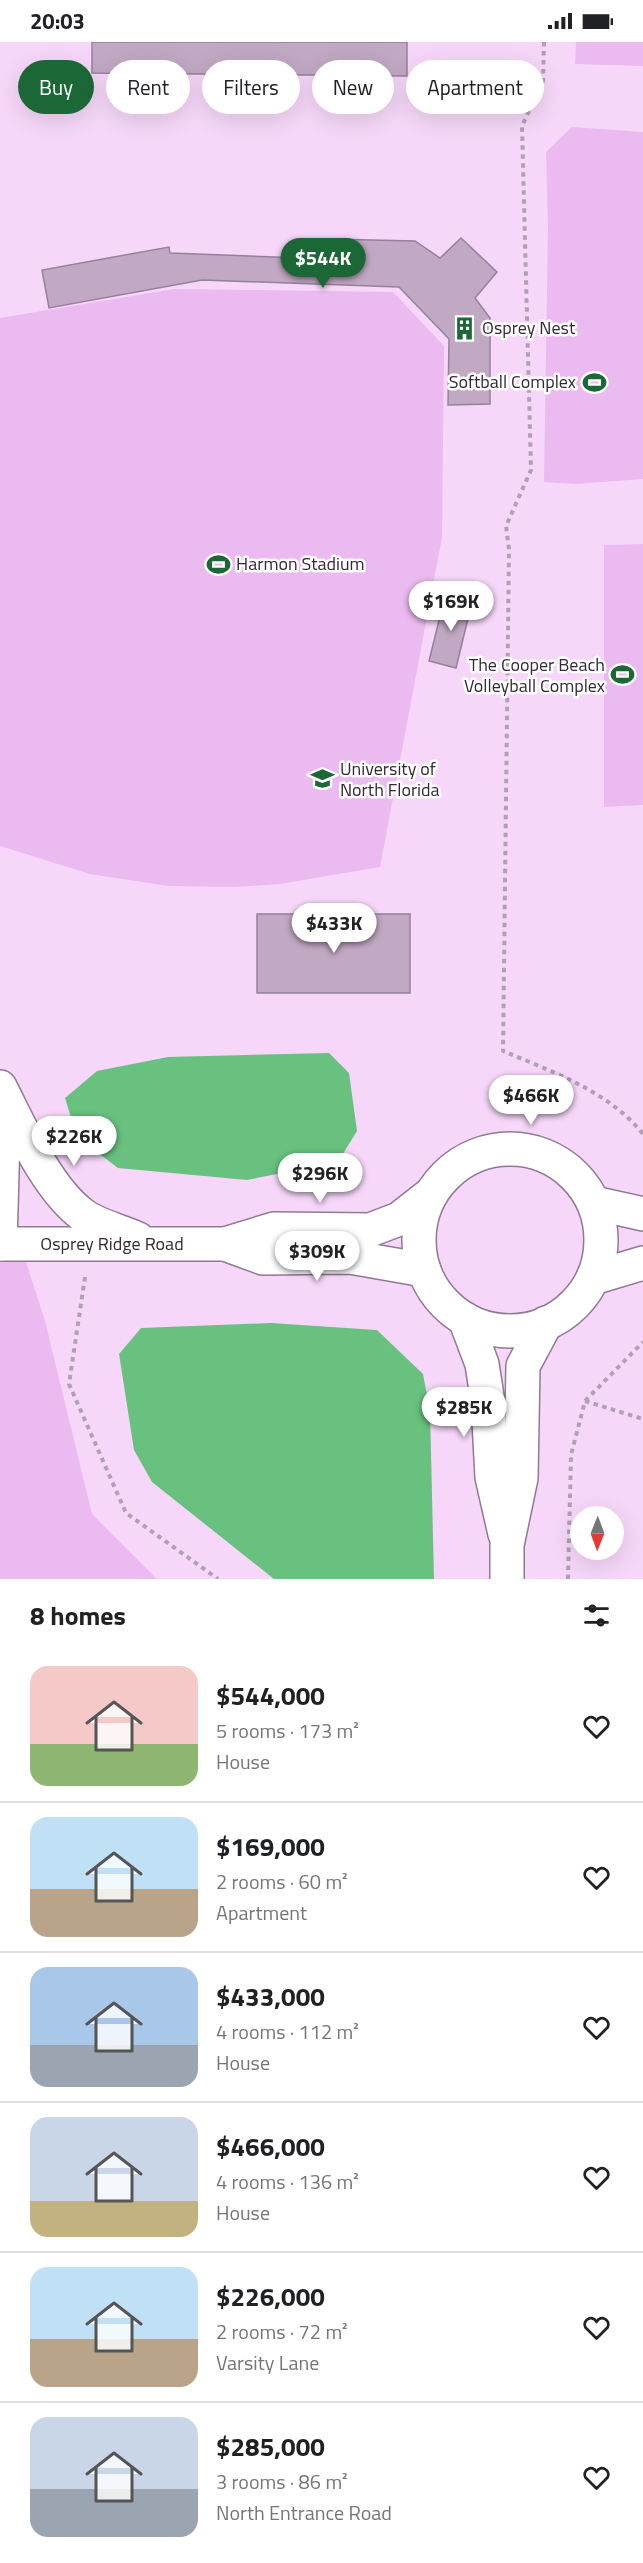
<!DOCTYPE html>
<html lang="en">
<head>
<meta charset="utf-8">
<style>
	:root { --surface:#fff; --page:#f2f2f2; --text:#202124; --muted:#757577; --line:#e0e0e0; --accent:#1b6735 }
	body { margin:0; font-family:"Titillium Web",sans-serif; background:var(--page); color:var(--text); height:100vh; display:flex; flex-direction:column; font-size:22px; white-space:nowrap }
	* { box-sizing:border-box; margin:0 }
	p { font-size:20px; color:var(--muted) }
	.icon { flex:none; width:33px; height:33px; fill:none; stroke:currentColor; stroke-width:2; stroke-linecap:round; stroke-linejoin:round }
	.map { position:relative; height:1537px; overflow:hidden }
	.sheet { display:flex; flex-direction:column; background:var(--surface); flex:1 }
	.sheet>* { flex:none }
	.banner { position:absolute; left:18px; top:18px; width:608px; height:54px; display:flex; gap:12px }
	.needle { width:39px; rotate:181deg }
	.tools { position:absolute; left:570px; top:1464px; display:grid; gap:12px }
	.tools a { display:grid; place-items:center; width:54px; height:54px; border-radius:50%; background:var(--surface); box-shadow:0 6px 24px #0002; font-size:30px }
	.price { position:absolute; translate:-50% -51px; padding:0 14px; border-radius:21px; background:#fff; color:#222; font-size:20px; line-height:39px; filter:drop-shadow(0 2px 3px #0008) }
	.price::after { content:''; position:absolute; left:50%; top:36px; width:18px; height:14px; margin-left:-9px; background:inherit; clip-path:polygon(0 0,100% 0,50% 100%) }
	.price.on { background:var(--accent); color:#fff }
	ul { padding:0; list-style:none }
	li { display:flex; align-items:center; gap:18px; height:150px; padding:0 30px }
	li+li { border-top:2px solid var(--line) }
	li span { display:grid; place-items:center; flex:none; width:168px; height:120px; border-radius:18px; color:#555 }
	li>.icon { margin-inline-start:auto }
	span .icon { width:72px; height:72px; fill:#fffc; stroke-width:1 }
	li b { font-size:26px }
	h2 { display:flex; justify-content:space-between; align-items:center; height:72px; padding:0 30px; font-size:26px }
	.pill { padding:0 21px; border-radius:27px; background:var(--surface); box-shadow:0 6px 24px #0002; font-size:21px; line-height:54px }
	.pill.on { background:var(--accent); color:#fff }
	.status { display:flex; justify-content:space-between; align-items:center; height:42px; padding:0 30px; background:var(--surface); direction:ltr }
	.status svg { height:16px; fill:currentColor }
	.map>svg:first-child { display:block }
	.built { fill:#f6d7f9; fill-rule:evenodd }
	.green { fill:#ebbaf0 }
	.water { fill:#68c17f }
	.building { fill:#c1a8c3; stroke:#97809a; stroke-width:1.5 }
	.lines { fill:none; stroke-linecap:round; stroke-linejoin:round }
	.street-casing { stroke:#907992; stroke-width:36 }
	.path { stroke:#b1a0b3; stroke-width:4; stroke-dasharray:4.5 4.5; stroke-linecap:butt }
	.street { stroke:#fff; stroke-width:33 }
	.labels { text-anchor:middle; stroke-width:5; stroke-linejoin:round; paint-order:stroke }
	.poi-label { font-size:18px; fill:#332934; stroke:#fff; text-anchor:start }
	.street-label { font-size:18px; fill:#332934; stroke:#fff }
</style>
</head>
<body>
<div class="status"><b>20:03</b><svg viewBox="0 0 49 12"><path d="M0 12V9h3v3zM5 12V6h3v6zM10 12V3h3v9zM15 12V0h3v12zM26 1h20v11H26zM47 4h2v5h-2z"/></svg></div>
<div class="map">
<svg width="643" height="1537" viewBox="0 0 643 1537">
	<rect width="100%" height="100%" fill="#fae5fc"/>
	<path class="built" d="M0,0h643v1537h-643zM580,1474h34v34h-34z"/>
	<g class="green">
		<path d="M576,0h67v24l-68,-2z"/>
		<path d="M572,85l71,5v347l-67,5 -32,-2 4,-256 -2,-74z"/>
		<path d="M174,247l219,3 51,54 -2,191 -62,330 -100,17 -45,3 -67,-1 -78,-12 -90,-28v-528z"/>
		<path d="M643,502v261l-39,2v-262z"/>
		<path d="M0,1139l45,140 47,193 65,65h-157z"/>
	</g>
	<g class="water">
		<path d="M329,1011l20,20 8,58 -19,31 -91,18 -129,-12 -41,-31 -12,-39 32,-27 71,-14z"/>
		<path d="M271,1281l106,7 46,44 7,37 4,168h-160l-122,-97 -18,-32 -15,-96 22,-26z"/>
	</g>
	<g class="building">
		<path d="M92,0h315v34l-315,-3z"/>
		<path d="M461,196l36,34 -22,26 15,20v86l-42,1 1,-66 -50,-52 -197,-7 -153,28 -7,-38 127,-23 1,6 159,6v-20l86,2 25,17z"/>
		<path d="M445,554l27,6 -16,66 -27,-7z"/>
		<rect x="257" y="872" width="153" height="79"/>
	</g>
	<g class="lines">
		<defs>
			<g id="street">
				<path d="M0,1045c20,39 47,102 83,128 15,11 38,16 55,24"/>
				<path d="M0,1059l3,36 -3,107"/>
				<circle cx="510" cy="1198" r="91"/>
				<path d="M594,1161l49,11"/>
				<path id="s1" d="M0,1202h225l49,-15 96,1 29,-11 32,-25"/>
				<path d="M225,1202l38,14 87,-1 74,13"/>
				<path d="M593,1236l50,-15"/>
				<path d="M465,1277l17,45 6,39 4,74 13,57"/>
				<path d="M507,1537v-34l14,-67 2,-112 23,-43"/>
			</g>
		</defs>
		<use href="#street" class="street-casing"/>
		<g class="path">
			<path d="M544,0l-1,39 -21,45 9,344 -25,56 3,23 -6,502c48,20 107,41 140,83"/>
			<path d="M85,1235l-16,107 57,129 92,66"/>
			<path d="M585,1359l58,18"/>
			<path d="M568,1537l3,-124 14,-54 58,-59"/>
		</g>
		<use href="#street" class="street"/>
	</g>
	<defs>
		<symbol id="building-bare" viewBox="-9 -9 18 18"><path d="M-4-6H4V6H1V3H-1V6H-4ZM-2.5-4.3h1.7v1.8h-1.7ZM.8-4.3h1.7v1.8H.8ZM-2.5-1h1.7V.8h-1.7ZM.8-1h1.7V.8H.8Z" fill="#1b6735" stroke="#fff" stroke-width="2.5" paint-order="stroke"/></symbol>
		<symbol id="stadium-bare" viewBox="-9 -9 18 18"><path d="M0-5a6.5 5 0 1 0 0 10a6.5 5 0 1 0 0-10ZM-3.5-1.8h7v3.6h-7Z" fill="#1b6735" stroke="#fff" stroke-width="2.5" paint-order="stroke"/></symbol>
		<symbol id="university-bare" viewBox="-9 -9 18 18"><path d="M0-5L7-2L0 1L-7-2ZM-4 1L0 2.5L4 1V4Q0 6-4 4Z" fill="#1b6735" stroke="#fff" stroke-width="2.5" paint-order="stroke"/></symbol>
	</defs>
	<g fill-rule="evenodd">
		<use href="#building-bare" x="448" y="270" width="33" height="33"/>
		<use href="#stadium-bare" x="578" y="324" width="33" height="33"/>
		<use href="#stadium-bare" x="202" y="506" width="33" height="33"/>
		<use href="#stadium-bare" x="606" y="616" width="33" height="33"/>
		<use href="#university-bare" x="306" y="720" width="33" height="33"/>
	</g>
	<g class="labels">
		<g class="poi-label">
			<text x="482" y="292">Osprey Nest</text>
			<text x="576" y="346" text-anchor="end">Softball Complex</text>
			<text x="236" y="528">Harmon Stadium</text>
			<text x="605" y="629" text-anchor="end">The Cooper Beach<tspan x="605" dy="21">Volleyball Complex</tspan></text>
			<text x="340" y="733">University of<tspan x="340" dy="21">North Florida</tspan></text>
		</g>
		<g class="street-label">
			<text dy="6" stroke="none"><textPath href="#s1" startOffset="112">Osprey Ridge Road</textPath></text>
		</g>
	</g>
</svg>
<div class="tools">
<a><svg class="needle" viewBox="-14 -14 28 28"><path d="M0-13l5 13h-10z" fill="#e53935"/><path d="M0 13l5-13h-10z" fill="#757577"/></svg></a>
</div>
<b class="price on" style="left:323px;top:247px">$544K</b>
<b class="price" style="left:451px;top:590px">$169K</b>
<b class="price" style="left:334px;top:912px">$433K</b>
<b class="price" style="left:531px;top:1084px">$466K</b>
<b class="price" style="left:74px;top:1125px">$226K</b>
<b class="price" style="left:320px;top:1162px">$296K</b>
<b class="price" style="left:317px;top:1240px">$309K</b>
<b class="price" style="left:464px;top:1396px">$285K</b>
<div class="banner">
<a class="pill on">Buy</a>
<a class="pill">Rent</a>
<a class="pill">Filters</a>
<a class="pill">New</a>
<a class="pill">Apartment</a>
</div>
</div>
<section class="sheet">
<h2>8 homes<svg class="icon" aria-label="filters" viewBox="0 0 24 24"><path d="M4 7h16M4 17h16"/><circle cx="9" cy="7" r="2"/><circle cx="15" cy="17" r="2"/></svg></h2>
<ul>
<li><span style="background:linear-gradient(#f6c9c9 65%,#8fb573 0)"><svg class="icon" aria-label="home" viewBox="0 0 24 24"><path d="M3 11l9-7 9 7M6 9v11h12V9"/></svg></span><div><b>$544,000</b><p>5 rooms · 173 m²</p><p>House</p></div><svg class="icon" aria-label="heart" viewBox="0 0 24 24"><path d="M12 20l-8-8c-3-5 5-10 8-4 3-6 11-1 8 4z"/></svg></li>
<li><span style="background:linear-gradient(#bfe0f5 60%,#b9a48a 0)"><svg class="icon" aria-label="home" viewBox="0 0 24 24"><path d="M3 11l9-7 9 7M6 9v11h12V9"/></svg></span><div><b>$169,000</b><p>2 rooms · 60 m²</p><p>Apartment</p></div><svg class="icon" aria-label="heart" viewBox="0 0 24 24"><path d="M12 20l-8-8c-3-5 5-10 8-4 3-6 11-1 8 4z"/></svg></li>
<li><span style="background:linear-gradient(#a9c7e8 65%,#9aa5b1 0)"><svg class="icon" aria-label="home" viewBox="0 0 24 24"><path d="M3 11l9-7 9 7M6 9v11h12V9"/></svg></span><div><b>$433,000</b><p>4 rooms · 112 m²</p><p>House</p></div><svg class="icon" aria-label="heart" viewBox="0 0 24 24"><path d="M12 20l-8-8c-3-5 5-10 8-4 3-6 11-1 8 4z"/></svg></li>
<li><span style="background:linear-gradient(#c9d6e8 70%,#c2b280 0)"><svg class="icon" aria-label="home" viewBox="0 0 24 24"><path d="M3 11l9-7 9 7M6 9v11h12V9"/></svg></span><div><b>$466,000</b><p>4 rooms · 136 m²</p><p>House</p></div><svg class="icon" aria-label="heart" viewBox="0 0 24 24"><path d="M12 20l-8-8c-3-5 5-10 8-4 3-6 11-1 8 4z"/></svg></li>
<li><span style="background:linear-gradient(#bfe0f5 60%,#b9a48a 0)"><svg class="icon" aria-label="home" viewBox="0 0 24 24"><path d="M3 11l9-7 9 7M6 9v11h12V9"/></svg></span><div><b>$226,000</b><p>2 rooms · 72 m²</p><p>Varsity Lane</p></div><svg class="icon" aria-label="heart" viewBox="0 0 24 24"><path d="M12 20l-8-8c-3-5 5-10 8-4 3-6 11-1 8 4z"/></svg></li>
<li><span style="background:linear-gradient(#c9d6e8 60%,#9aa5b1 0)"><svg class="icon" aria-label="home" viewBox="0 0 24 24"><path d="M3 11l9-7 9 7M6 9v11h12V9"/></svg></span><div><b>$285,000</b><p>3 rooms · 86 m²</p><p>North Entrance Road</p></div><svg class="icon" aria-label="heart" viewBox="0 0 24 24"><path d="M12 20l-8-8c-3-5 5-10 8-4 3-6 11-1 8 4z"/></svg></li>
</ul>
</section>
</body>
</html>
